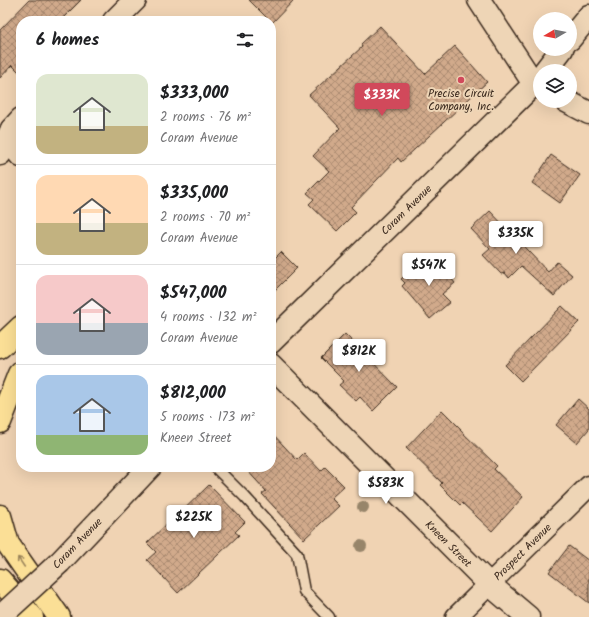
<!DOCTYPE html>
<html lang="en">
<head>
<meta charset="utf-8">
<style>
	:root { --surface:#fff; --page:#f2f2f2; --text:#202124; --muted:#757577; --line:#e0e0e0; --accent:#d1495b }
	body { margin:0; font-family:Kalam,sans-serif; background:var(--page); color:var(--text); height:100vh; display:flex; flex-direction:column; font-size:15px; white-space:nowrap }
	* { box-sizing:border-box; margin:0 }
	p { font-size:13px; color:var(--muted) }
	.icon { flex:none; width:22px; height:22px; fill:none; stroke:currentColor; stroke-width:2; stroke-linecap:round; stroke-linejoin:round }
	.map { position:relative; flex:1; overflow:hidden }
	.details { position:absolute; left:16px; top:16px; width:260px; height:456px; display:flex; flex-direction:column; background:var(--surface); border-radius:16px; box-shadow:0 4px 16px #0002 }
	.details>* { flex:none }
	.needle { width:26px; rotate:260deg }
	.controls { position:absolute; left:533px; top:12px; display:grid; gap:8px }
	.controls a { display:grid; place-items:center; width:44px; height:44px; border-radius:50%; background:var(--surface); box-shadow:0 4px 16px #0002; font-size:20px }
	.price { position:absolute; translate:-50% -34px; padding:0 9px; border-radius:4px; background:#fff; color:#222; font-size:13px; line-height:26px; filter:drop-shadow(0 1px 2px #0008) }
	.price::after { content:''; position:absolute; left:50%; top:24px; width:12px; height:9px; margin-left:-6px; background:inherit; clip-path:polygon(0 0,100% 0,50% 100%) }
	.price.selected { background:var(--accent); color:#fff }
	ul { padding:0; list-style:none }
	li { display:flex; align-items:center; gap:12px; height:100px; padding:0 20px }
	li+li { border-top:1px solid var(--line) }
	li span { display:grid; place-items:center; flex:none; width:112px; height:80px; border-radius:12px; color:#555 }
	li>.icon { margin-inline-start:auto }
	span .icon { width:48px; height:48px; fill:#fffc; stroke-width:1 }
	li b { font-size:17px }
	h2 { display:flex; justify-content:space-between; align-items:center; height:48px; padding:0 20px; font-size:17px }
	.map>svg:first-child { display:block }
	.building { fill:url(#building-cross-hatch); stroke:#3b2a1e }
	.lines { fill:none; stroke-linecap:round; stroke-linejoin:round }
	.service-casing { stroke:#3b2a1e; stroke-width:13 }
	.minor-casing { stroke:#3b2a1e; stroke-width:23 }
	.tertiary-casing { stroke:#3b2a1e; stroke-width:25 }
	.secondary-casing { stroke:#3b2a1e; stroke-width:25 }
	.motorway-casing { stroke:#3b2a1e; stroke-width:25 }
	.service { stroke:#eed5b6; stroke-width:10 }
	.minor { stroke:#eed5b6; stroke-width:20 }
	.tertiary { stroke:#eed5b6; stroke-width:22 }
	.secondary { stroke:#eed5b6; stroke-width:22 }
	.motorway { stroke:#fbdf96; stroke-width:22 }
	.tertiary-bridge-casing { stroke:#3b2a1e; stroke-width:25; stroke-linecap:butt }
	.tertiary-bridge { stroke:#eed5b6; stroke-width:22 }
	.tree { fill:#97856b }
	.oneway { stroke:#9b845a }
	.poi-dot { fill:#d1495b; stroke:#eed5b6; stroke-width:1.5 }
	.labels { text-anchor:middle; stroke-width:4; stroke-linejoin:round; paint-order:stroke }
	.poi-label { font-size:11px; fill:#3b2a1e; stroke:#eed5b6 }
	.street-label { font-size:11px; fill:#3b2a1e; stroke:#eed5b6 }
</style>
</head>
<body>
<div class="map">
<svg width="589" height="617" viewBox="0 0 589 617">
	<defs>
		<pattern id="building-cross-hatch" width="8" height="8" patternUnits="userSpaceOnUse"><rect width="8" height="8" fill="#d1aa8b"/><path d="M0 0l8 8M0 8l8-8" fill="none" stroke="#ab8b71"/></pattern>
	</defs>
	<rect width="100%" height="100%" fill="#f0d3b3"/>
	<filter id="ink" filterUnits="userSpaceOnUse"><feTurbulence type="fractalNoise" baseFrequency=".025" numOctaves="2"/><feDisplacementMap in="SourceGraphic" scale="8" xChannelSelector="R" yChannelSelector="G"/><feConvolveMatrix kernelMatrix="1 2 1 2 8 2 1 2 1" color-interpolation-filters="sRGB"/></filter>
	<g filter="url(#ink)">
		<g class="building">
			<path d="M29,0h52l-21,21h-39v53l-9,-9 -12,13v-48z"/>
			<path d="M249,0h45l-22,23z"/>
			<path d="M380,26l45,48 30,-28 32,36 -86,80 -3,-4 -47,49 5,5 -19,19 -28,-27 5,-5 -7,-6 22,-22 -16,-15 27,-28 -31,-33 53,-48 -1,-3z"/>
			<path d="M551,155l29,20 -20,28 -28,-20z"/>
			<path d="M490,211l58,61 9,-10 15,13 -18,21 -33,-30 -12,12 -4,-5 -4,1 -18,-19 7,-6 -19,-20z"/>
			<path d="M281,252l16,16 -26,26v-32z"/>
			<path d="M434,258l21,25 -13,11 8,8 -20,17 -28,-33 3,-3 -4,-4 16,-13 3,4z"/>
			<path d="M562,306l17,16 -58,59 -16,-16z"/>
			<path d="M345,334l52,53 -24,24 -13,-14 -4,4 -17,-16 5,-4 -23,-23z"/>
			<path d="M578,399l11,10v20l-12,14 -21,-18z"/>
			<path d="M442,410l19,19 -1,1 37,36 -3,3 29,28 -31,34 -30,-28 -2,2 -20,-20 2,-2 -36,-35z"/>
			<path d="M271,432l26,28 7,-7 17,18 4,-4 19,19 -13,12 8,8 -35,33 -42,-45 4,-3 -22,-24h27z"/>
			<path d="M209,485l36,37 -10,10 4,3 -61,58 -31,-33 9,-8 -9,-9 23,-22 1,1z"/>
			<path d="M569,546l20,15v42l-40,-31z"/>
		</g>
		<g class="lines">
			<defs>
				<path id="service" d="M215,467l30,30 52,57 7,37 25,26"/>
				<g id="minor">
					<path id="s1" d="M456,617l133,-131"/>
				</g>
				<g id="tertiary">
					<path d="M479,0l55,84 6,3"/>
					<path d="M570,39l19,-23"/>
					<path d="M545,71l17,-22"/>
					<path d="M566,101l23,12"/>
					<path id="s2" d="M271,342l263,-258 6,-7"/>
					<path id="s3" d="M271,365l218,219 39,33"/>
					<path d="M60,562l90,-95"/>
				</g>
				<g id="secondary">
					<path d="M114,21l21,-21"/>
					<path d="M12,129l-2,14 11,13"/>
					<path d="M0,154l12,-25 9,-10"/>
				</g>
				<g id="motorway">
					<path d="M0,347l21,-20"/>
					<path d="M0,422l19,-48 2,-2"/>
					<path d="M0,516l8,28 51,73"/>
					<path d="M0,580l32,37"/>
				</g>
			</defs>
			<use href="#service" class="service-casing"/>
			<use href="#minor" class="minor-casing"/>
			<use href="#tertiary" class="tertiary-casing"/>
			<use href="#secondary" class="secondary-casing"/>
			<use href="#motorway" class="motorway-casing"/>
			<use href="#service" class="service"/>
			<use href="#minor" class="minor"/>
			<use href="#tertiary" class="tertiary"/>
			<use href="#secondary" class="secondary"/>
			<use href="#motorway" class="motorway"/>
			<defs>
				<path id="tertiary-bridge" d="M0,617l60,-55"/>
			</defs>
			<use href="#tertiary-bridge" class="tertiary-bridge-casing"/>
			<use href="#tertiary-bridge" class="tertiary-bridge"/>
		</g>
		<g class="tree">
			<circle cx="363" cy="507" r="6"/>
			<circle cx="361" cy="546" r="6"/>
		</g>
		<defs><path id="oneway-shaft" d="M-6 0H5M1.5-3L5.5 0L1.5 3" fill="none" stroke-width="1.6" stroke-linecap="round" stroke-linejoin="round"/></defs>
		<use class="oneway" href="#oneway-shaft" transform="translate(21 562) rotate(-124)"/>
	</g>
	<circle class="poi-dot" cx="461" cy="80" r="4"/>
	<g class="labels">
		<g class="poi-label">
			<text x="461" y="97">Precise Circuit<tspan x="461" dy="13">Company, Inc.</tspan></text>
		</g>
		<g class="street-label">
			<text dy="4" stroke="none"><textPath href="#s2" startOffset="189">Coram Avenue</textPath></text>
			<text transform="translate(77 543) rotate(-46)" y="4">Coram Avenue</text>
			<text dy="4" stroke="none"><textPath href="#s3" startOffset="252">Kneen Street</textPath></text>
			<text dy="4" stroke="none"><textPath href="#s1" startOffset="93">Prospect Avenue</textPath></text>
		</g>
	</g>
</svg>
<div class="controls">
<a><svg class="needle" viewBox="-14 -14 28 28"><path d="M0-13l5 13h-10z" fill="#e53935"/><path d="M0 13l5-13h-10z" fill="#757577"/></svg></a>
<a><svg class="icon" aria-label="layers" viewBox="0 0 24 24"><path d="M12 4l9 5-9 5-9-5zM3 14l9 5 9-5"/></svg></a>
</div>
<b class="price selected" style="left:382px;top:117px">$333K</b>
<b class="price" style="left:516px;top:255px">$335K</b>
<b class="price" style="left:429px;top:287px">$547K</b>
<b class="price" style="left:359px;top:373px">$812K</b>
<b class="price" style="left:386px;top:505px">$583K</b>
<b class="price" style="left:194px;top:539px">$225K</b>
<section class="details">
<h2>6 homes<svg class="icon" aria-label="filters" viewBox="0 0 24 24"><path d="M4 7h16M4 17h16"/><circle cx="9" cy="7" r="2"/><circle cx="15" cy="17" r="2"/></svg></h2>
<ul>
<li><span style="background:linear-gradient(#dfe7d0 65%,#c2b280 0)"><svg class="icon" aria-label="home" viewBox="0 0 24 24"><path d="M3 11l9-7 9 7M6 9v11h12V9"/></svg></span><div><b>$333,000</b><p>2 rooms · 76 m²</p><p>Coram Avenue</p></div></li>
<li><span style="background:linear-gradient(#ffd9b3 60%,#c2b280 0)"><svg class="icon" aria-label="home" viewBox="0 0 24 24"><path d="M3 11l9-7 9 7M6 9v11h12V9"/></svg></span><div><b>$335,000</b><p>2 rooms · 70 m²</p><p>Coram Avenue</p></div></li>
<li><span style="background:linear-gradient(#f6c9c9 60%,#9aa5b1 0)"><svg class="icon" aria-label="home" viewBox="0 0 24 24"><path d="M3 11l9-7 9 7M6 9v11h12V9"/></svg></span><div><b>$547,000</b><p>4 rooms · 132 m²</p><p>Coram Avenue</p></div></li>
<li><span style="background:linear-gradient(#a9c7e8 75%,#8fb573 0)"><svg class="icon" aria-label="home" viewBox="0 0 24 24"><path d="M3 11l9-7 9 7M6 9v11h12V9"/></svg></span><div><b>$812,000</b><p>5 rooms · 173 m²</p><p>Kneen Street</p></div></li>
</ul>
</section>
</div>
</body>
</html>
